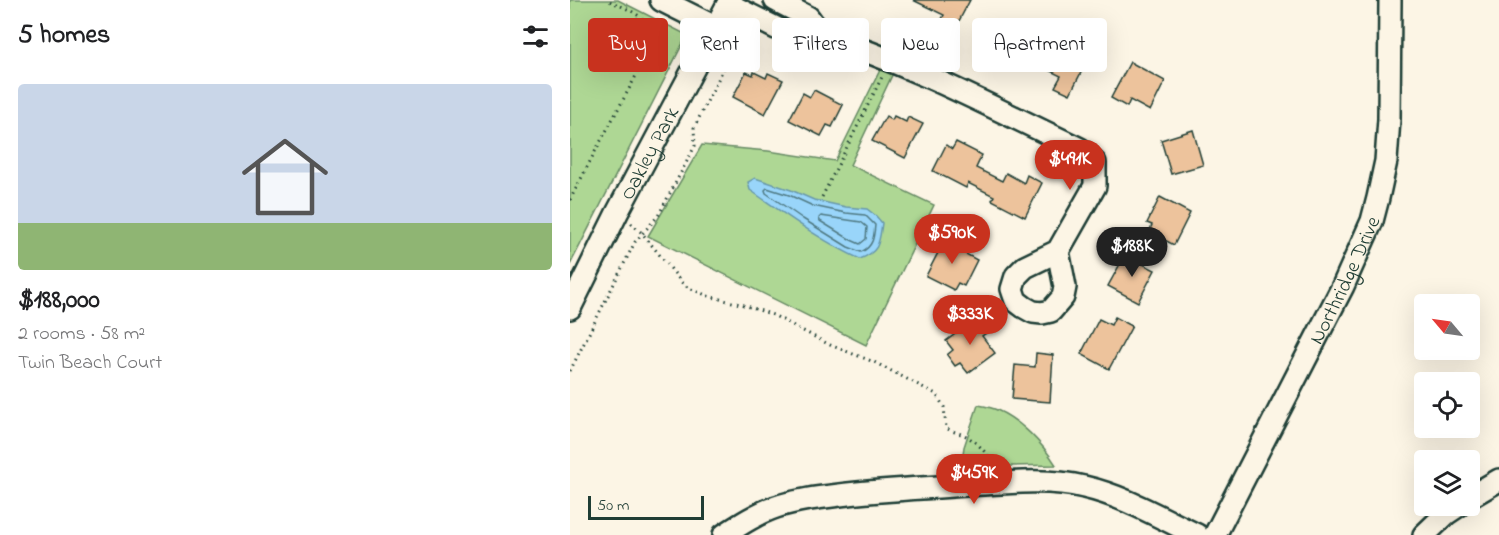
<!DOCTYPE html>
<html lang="en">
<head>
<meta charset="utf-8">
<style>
	:root { --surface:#fff; --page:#f2f2f2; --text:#202124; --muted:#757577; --accent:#c8321e }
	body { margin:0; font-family:"Indie Flower",sans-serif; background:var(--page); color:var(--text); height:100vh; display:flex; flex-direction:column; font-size:22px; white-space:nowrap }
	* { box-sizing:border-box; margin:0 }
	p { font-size:20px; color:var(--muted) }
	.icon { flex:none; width:33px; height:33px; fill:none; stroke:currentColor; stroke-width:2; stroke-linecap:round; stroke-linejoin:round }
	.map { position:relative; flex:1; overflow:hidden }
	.side { display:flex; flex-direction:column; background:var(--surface); width:570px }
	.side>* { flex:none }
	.hud { position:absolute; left:18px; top:18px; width:570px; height:54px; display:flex; gap:12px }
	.needle { width:39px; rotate:299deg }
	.tools { position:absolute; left:844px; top:294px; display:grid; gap:12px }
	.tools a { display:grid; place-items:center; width:66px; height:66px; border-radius:6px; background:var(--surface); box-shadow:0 6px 24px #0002; font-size:30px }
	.scale { position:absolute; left:18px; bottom:15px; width:116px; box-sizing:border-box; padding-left:6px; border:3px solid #1f3d34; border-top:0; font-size:16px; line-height:21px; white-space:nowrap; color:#1f3d34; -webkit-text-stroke:4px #fcf5e5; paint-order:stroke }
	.price { position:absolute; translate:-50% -51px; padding:0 14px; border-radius:21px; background:var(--accent); color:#fff; font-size:20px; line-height:39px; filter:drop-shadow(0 2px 3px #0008) }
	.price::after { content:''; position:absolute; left:50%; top:36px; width:18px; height:14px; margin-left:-9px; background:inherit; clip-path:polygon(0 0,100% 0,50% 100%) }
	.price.current { background:#222; color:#fff }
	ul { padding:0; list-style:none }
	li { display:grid; align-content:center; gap:12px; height:318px; padding:0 18px }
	li span { display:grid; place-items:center; height:186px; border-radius:6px; color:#555 }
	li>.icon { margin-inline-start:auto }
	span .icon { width:108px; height:108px; fill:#fffc; stroke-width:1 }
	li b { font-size:26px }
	h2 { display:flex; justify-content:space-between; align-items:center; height:72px; padding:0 18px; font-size:26px }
	.chip { padding:0 21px; border-radius:6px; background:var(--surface); box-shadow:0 6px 24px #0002; font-size:21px; line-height:54px }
	.chip.current { background:var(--accent); color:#fff }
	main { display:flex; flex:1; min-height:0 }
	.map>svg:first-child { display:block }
	.green { fill:#aed794; stroke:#668a64; stroke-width:1.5 }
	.water { fill:#99d5fa; stroke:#6898ab; stroke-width:1.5 }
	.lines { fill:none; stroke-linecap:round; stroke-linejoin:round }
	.shore { stroke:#507a83; stroke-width:1.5 }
	.building { fill:#edc39c; stroke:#1f3d34; stroke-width:1.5 }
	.minor-casing { stroke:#1f3d34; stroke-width:26 }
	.path { stroke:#1f3d34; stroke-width:3; stroke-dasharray:1.5 4.5; stroke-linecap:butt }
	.minor { stroke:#fcf5e5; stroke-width:21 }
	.labels { text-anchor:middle; stroke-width:4.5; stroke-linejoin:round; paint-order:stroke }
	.street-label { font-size:21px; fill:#1f3d34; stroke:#fcf5e5 }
</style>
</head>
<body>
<main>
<section class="side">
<h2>5 homes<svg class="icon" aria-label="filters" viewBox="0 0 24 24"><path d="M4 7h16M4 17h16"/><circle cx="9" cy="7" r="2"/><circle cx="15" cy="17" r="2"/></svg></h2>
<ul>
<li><span style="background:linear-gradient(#c9d6e8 75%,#8fb573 0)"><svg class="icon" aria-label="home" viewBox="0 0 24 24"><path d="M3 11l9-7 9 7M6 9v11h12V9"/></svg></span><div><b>$188,000</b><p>2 rooms · 58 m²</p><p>Twin Beach Court</p></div></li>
</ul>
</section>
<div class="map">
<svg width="929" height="535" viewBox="0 0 929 535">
	<rect width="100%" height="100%" fill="#fcf5e5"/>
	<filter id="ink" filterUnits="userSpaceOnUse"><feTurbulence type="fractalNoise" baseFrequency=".0167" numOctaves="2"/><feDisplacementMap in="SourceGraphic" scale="12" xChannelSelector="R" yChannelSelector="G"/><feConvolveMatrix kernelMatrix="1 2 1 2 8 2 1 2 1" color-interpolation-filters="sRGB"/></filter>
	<g filter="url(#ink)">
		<g class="green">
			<path d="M0,0h48l69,35 -117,230z"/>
			<path d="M311,68l13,3 -44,94 84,40 -68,140 -218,-109 54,-91 66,6 67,10z"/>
			<path d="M408,405c6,1 13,2 19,5 23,10 46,34 59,55l-95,2 3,-20z"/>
		</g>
		<path class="water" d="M185,178l36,12 23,10 32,7 21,2 9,7 6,7c-3,20 -2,28 -22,36 -39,-18 -75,-45 -110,-69l-2,-8z"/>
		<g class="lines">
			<g class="shore">
				<path d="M197,188l22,7 24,11 33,7 19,2 10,10c-1,12 -2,22 -14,27l-13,-5 -45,-28 -37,-26 -1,-3z"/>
				<path d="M251,216l40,6 6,5 -1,12 -6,5 -9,-4 -31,-19 -1,-3z"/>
			</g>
		</g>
		<g class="building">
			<path d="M343,0h57l-19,36 -14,-7 7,-14z"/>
			<path d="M423,20l31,17 -14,28 -32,-17z"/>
			<path d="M487,36l34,17 -21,41 -15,-7 6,-11 -19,-9z"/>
			<path d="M560,62l35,19 -15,30 -20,-11 -3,7 -16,-9z"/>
			<path d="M176,72l7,3 1,-3 12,6 2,-5 15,7 -18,34 -32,-17z"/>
			<path d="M244,90l29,15 -11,22 -5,-2 -6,11 -32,-16 14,-27 7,4z"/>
			<path d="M316,116l6,4 2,-4 12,6 2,-5 15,7 -18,34 -33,-17z"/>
			<path d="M623,130l10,35 -32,9 -10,-34z"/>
			<path d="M386,142l26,13 -6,13 26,13 4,-8 18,10 3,-8 15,8 -17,34 -33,-17 2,-4 -26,-13 -2,5 -33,-17 13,-26 6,4z"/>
			<path d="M590,197l30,16 -16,32 -25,-13 3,-7 -5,-2z"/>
			<path d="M383,238l14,8 -3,7 13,7 -13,26 -6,-3 -4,7 -28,-14 17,-33 6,3z"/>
			<path d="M555,255l30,15 -17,32 -30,-16z"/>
			<path d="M408,317l11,14 -7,5 13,17 -27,20 -8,-10 -5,3 -8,-11 6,-5 -7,-9z"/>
			<path d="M545,317l17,9 -23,43 -28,-15 18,-35 12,6z"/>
			<path d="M466,353l17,2 -3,47 -38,-3 3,-34 20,2z"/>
		</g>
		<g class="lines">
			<defs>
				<g id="minor">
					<path d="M91,0l54,27"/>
					<path d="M158,4l68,34 26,-2 -14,-19 -33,-17"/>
					<path d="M252,36c90,28 173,73 258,113l15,14v23l-37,65 -33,16 -9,9 -4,13 4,12 8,6 9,5 9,1 9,-2 12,-14 2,-10 -7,-36"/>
					<path id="s1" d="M0,308l47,-95 113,-213"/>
					<path d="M900,497l29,-17"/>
					<path d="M154,535c17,-11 34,-22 52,-28 24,-8 48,-10 72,-13 39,-4 79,-6 118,-9 37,-2 82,-7 118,2 40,9 77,31 113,48"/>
					<path id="s2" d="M645,535l128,-249 29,-65 6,-23 8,-37 3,-42 1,-119"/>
					<path d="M854,535l22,-21 12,-8"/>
				</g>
			</defs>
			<use href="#minor" class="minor-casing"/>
			<g class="path">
				<path d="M252,197l61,-122"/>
				<path d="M0,200l27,-52 53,-98c1,-5 3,-11 2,-15 -3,-20 -30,-28 -45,-35"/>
				<path d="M61,223l11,10 41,51 6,4 19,8 36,9 29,10 57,30 44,17 62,32 8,13 2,21c5,3 12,5 18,7 13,6 24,19 30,32"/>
				<path d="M0,371l65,-129 23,-26 37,-70 -1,-18 48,-97"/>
			</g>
			<use href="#minor" class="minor"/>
		</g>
	</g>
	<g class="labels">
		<g class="street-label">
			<text dy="7" stroke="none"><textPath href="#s1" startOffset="174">Oakley Park</textPath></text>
			<text dy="7" stroke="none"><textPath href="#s2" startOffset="286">Northridge Drive</textPath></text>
		</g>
	</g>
</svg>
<div class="tools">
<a><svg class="needle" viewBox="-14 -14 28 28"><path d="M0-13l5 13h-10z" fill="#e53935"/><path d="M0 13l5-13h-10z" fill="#757577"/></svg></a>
<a><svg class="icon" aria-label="locate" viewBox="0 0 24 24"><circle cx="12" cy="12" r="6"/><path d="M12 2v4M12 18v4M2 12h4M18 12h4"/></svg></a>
<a><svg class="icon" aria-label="layers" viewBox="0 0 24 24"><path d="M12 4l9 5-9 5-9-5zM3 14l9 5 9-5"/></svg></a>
</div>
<div class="scale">50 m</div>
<b class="price" style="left:500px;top:191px">$491K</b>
<b class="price" style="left:382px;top:265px">$590K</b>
<b class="price current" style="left:562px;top:278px">$188K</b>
<b class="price" style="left:400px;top:346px">$333K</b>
<b class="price" style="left:404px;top:505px">$459K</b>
<div class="hud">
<a class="chip current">Buy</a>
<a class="chip">Rent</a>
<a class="chip">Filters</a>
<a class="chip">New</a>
<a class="chip">Apartment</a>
</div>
</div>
</main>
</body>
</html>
